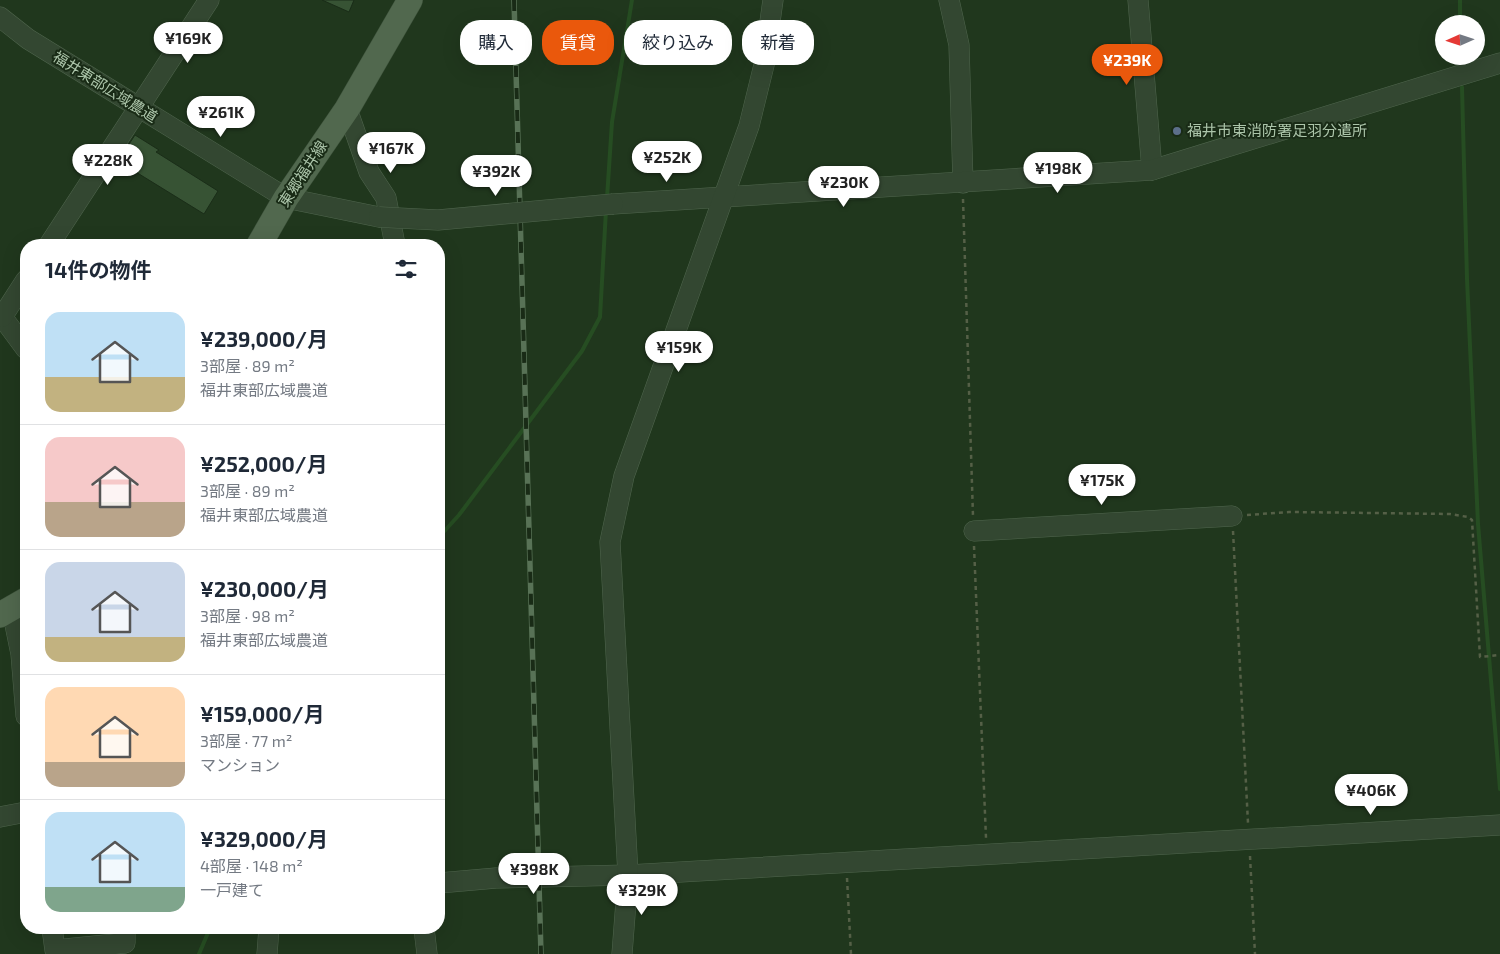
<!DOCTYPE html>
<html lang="ja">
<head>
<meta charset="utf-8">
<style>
	:root { --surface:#fff; --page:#f2f2f3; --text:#1f2937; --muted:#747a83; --line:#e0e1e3; --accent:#ea580c }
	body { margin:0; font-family:"Exo 2","Noto Sans JP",sans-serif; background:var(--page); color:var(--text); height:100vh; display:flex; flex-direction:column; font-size:19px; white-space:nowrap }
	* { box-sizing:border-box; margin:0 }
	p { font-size:16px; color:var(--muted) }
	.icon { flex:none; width:28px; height:28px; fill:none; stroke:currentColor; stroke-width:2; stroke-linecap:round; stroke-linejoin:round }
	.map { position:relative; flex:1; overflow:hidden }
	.drawer { position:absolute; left:20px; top:239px; width:425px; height:695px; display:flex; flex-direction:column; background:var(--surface); border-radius:20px; box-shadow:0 5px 20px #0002 }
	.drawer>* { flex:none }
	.hud { position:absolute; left:460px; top:20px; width:475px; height:45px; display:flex; gap:10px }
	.needle { width:32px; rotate:267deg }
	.tools { position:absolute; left:1435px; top:15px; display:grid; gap:10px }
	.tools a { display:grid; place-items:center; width:50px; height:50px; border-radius:50%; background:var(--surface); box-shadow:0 5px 20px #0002; font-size:25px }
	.price { position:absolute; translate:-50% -42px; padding:0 11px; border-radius:18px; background:#fff; color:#222; font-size:16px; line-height:32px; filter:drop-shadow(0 1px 2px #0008) }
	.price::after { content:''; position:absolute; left:50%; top:30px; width:15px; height:11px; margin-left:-8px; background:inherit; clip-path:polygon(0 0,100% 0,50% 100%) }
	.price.active { background:var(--accent); color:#fff }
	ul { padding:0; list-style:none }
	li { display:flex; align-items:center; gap:15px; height:125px; padding:0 25px }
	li+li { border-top:1px solid var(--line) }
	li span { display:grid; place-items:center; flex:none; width:140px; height:100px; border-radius:15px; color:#555 }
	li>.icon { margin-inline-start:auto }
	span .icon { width:60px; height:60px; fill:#fffc; stroke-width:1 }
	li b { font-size:21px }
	h2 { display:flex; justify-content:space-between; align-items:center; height:60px; padding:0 25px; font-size:21px }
	.chip { padding:0 18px; border-radius:20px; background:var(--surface); box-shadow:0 5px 20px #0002; font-size:18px; line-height:45px }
	.chip.active { background:var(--accent); color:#fff }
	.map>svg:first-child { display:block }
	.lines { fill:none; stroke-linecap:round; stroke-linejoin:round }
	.stream { stroke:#264d22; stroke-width:4 }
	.building { fill:#375334; stroke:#1a2d18 }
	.minor-casing { stroke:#50664e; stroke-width:21 }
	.major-casing { stroke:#3c513a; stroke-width:26 }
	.path { stroke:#556047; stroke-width:2.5; stroke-dasharray:4 4; stroke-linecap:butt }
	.minor { stroke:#334731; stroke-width:20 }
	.major { stroke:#51684e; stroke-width:25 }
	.rail-casing { stroke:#587256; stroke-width:5.5 }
	.rail { stroke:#192b16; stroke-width:4; stroke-dasharray:11; stroke-linecap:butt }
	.minor-bridge-casing { stroke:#50664e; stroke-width:21; stroke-linecap:butt }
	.minor-bridge { stroke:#334731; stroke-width:20 }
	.service-dot { fill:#5c6f8a; stroke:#192b16; stroke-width:2 }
	.labels { text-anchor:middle; stroke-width:4; stroke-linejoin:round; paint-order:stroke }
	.street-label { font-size:15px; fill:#acc5aa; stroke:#192b16 }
	.poi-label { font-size:15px; fill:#acc5aa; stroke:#192b16; text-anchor:start }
</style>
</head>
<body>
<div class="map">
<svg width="1500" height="954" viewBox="0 0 1500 954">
	<rect width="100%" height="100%" fill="#20371d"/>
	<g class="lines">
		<g class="stream">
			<path d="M1460,0v24"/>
			<path d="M1461,56v7"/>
			<path d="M1462,87l5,192 11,245 22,265"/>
			<path d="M607,198l5,-76 20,-122"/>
			<path d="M439,537l20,-22 123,-164 18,-34 6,-107"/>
			<path d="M199,954l11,-26"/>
		</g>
	</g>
	<g class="building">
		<path d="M322,0h32l-5,12z"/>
		<path d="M135,135l24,15 -3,2 62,39 -14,23 -86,-53z"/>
	</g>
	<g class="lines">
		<defs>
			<g id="minor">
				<path d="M949,0l10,45 4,138"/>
				<path d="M1138,0l14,170"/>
				<path d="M0,17l28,22 258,159 93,19"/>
				<path d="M347,109l22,63 17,26 9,47"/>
				<path d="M613,204l539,-34 348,-107"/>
				<path d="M49,245l160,-245"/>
				<path d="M0,314l26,35"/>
				<path d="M2,317l24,-37"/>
				<path d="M974,531l258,-15"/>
				<path d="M12,610l9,44 5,62"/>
				<path d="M0,817l26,-5"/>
				<path d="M439,883l57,-5 132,-3 872,-50"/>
				<path d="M52,928l3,22 70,-7v-15"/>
				<path d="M424,928l3,26"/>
				<path d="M267,954l2,-26"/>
				<path d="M622,954l6,-79 -18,-333 14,-66 125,-350 15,-61 9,-65"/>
			</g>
			<g id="major">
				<path d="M259,245l27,-47 61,-89 63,-109"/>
				<path d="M0,615l26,-15"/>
			</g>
		</defs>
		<use href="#minor" class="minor-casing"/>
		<use href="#major" class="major-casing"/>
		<g class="path">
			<path d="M963,199l10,317"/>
			<path d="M1247,515l42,-3 161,2 18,3 4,3 8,137 20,-2"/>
			<path d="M1233,531l15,292"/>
			<path d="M974,546l12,292"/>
			<path d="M1250,856l5,98"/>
			<path d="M847,878l4,76"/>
		</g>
		<use href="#minor" class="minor"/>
		<use href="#major" class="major"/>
		<defs>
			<path id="rail" d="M514,0l27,954"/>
		</defs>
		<use href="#rail" class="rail-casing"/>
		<use href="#rail" class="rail"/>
		<defs>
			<path id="minor-bridge" d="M379,217l59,3 175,-16"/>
		</defs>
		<use href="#minor-bridge" class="minor-bridge-casing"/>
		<use href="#minor-bridge" class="minor-bridge"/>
	</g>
	<circle class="service-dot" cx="1177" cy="131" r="5"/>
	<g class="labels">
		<g class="street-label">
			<text transform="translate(105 87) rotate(32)" y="5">福井東部広域農道</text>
			<text transform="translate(303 174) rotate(-57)" y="5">東郷福井線</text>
		</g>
		<g class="poi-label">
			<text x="1187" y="136">福井市東消防署足羽分遣所</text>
		</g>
	</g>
</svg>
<div class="tools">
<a><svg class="needle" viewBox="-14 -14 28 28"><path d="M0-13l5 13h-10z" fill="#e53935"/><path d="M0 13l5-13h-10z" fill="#747a83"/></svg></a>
</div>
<b class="price" style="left:188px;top:64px">¥169K</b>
<b class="price active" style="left:1127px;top:86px">¥239K</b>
<b class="price" style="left:221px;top:138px">¥261K</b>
<b class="price" style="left:391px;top:174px">¥167K</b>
<b class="price" style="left:667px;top:183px">¥252K</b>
<b class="price" style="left:108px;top:186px">¥228K</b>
<b class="price" style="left:1058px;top:194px">¥198K</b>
<b class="price" style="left:496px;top:197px">¥392K</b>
<b class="price" style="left:844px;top:208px">¥230K</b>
<b class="price" style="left:679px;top:373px">¥159K</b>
<b class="price" style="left:1102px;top:506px">¥175K</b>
<b class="price" style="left:1371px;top:816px">¥406K</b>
<b class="price" style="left:534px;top:895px">¥398K</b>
<b class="price" style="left:642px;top:916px">¥329K</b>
<div class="hud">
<a class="chip">購入</a>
<a class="chip active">賃貸</a>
<a class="chip">絞り込み</a>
<a class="chip">新着</a>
</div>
<section class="drawer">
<h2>14件の物件<svg class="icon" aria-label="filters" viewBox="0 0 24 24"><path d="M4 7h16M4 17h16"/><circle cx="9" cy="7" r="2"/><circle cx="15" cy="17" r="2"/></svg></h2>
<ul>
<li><span style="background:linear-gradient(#bfe0f5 65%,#c2b280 0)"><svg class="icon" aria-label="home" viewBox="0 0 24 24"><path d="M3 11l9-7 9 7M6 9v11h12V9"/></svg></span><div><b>¥239,000/月</b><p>3部屋 · 89 m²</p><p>福井東部広域農道</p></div></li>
<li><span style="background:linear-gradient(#f6c9c9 65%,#b9a48a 0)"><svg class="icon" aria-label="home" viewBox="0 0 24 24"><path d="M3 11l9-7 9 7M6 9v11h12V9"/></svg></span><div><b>¥252,000/月</b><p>3部屋 · 89 m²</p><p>福井東部広域農道</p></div></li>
<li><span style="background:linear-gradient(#c9d6e8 75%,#c2b280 0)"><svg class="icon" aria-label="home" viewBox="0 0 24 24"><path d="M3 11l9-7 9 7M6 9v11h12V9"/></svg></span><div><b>¥230,000/月</b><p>3部屋 · 98 m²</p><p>福井東部広域農道</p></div></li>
<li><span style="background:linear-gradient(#ffd9b3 75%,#b9a48a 0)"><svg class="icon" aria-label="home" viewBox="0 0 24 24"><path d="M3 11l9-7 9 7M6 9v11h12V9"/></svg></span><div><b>¥159,000/月</b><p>3部屋 · 77 m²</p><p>マンション</p></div></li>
<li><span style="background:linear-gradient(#bfe0f5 75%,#7fa58c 0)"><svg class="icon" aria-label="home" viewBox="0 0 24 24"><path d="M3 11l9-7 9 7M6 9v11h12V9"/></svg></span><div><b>¥329,000/月</b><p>4部屋 · 148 m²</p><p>一戸建て</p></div></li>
</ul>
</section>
</div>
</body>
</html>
